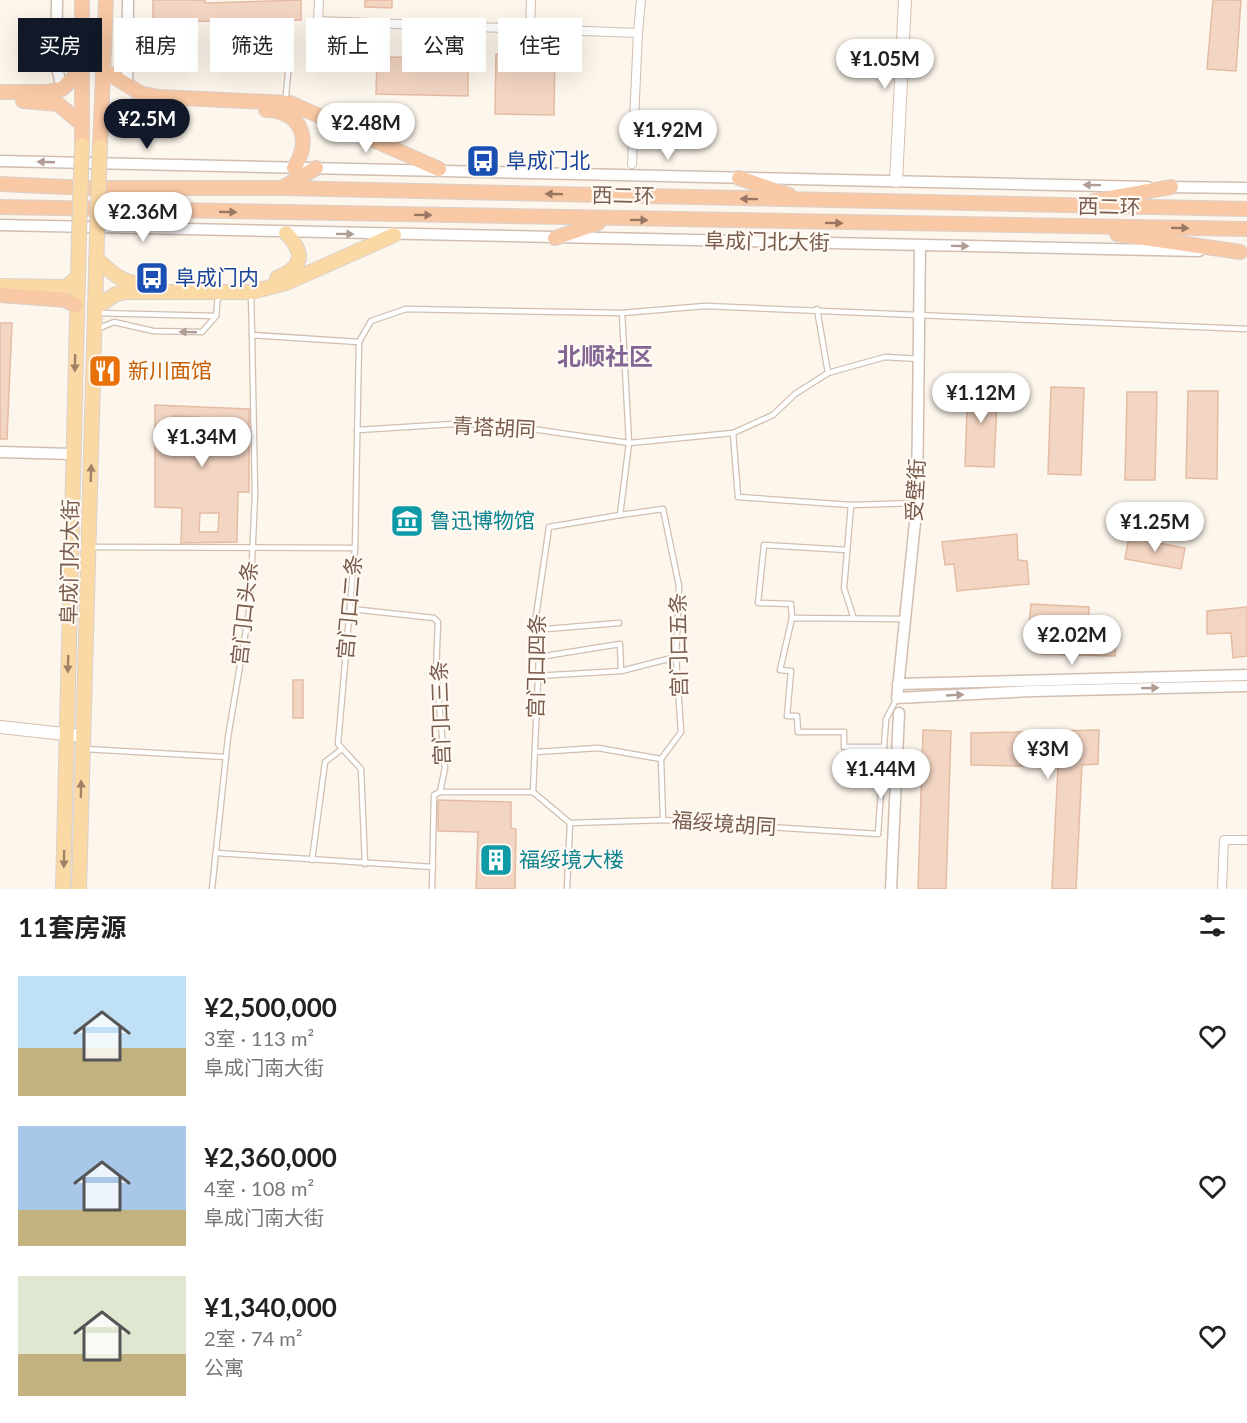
<!DOCTYPE html>
<html lang="zh">
<head>
<meta charset="utf-8">
<style>
	:root { --surface:#fff; --page:#f6f6f6; --text:#222; --muted:#767676; --accent:#111827 }
	body { margin:0; font-family:Lato,"Noto Sans SC",sans-serif; background:var(--page); color:var(--text); height:100vh; display:flex; flex-direction:column; font-size:22px; white-space:nowrap }
	* { box-sizing:border-box; margin:0 }
	p { font-size:20px; color:var(--muted) }
	.icon { flex:none; width:33px; height:33px; fill:none; stroke:currentColor; stroke-width:2; stroke-linecap:round; stroke-linejoin:round }
	.map { position:relative; height:889px; overflow:hidden }
	.sheet { display:flex; flex-direction:column; background:var(--surface); flex:1 }
	.sheet>* { flex:none }
	.banner { position:absolute; left:18px; top:18px; width:600px; height:54px; display:flex; gap:12px }
	.price { position:absolute; translate:-50% -51px; padding:0 14px; border-radius:21px; background:#fff; color:#222; font-size:20px; line-height:39px; filter:drop-shadow(0 2px 3px #0008) }
	.price::after { content:''; position:absolute; left:50%; top:36px; width:18px; height:14px; margin-left:-9px; background:inherit; clip-path:polygon(0 0,100% 0,50% 100%) }
	.price.selected { background:var(--accent); color:#fff }
	ul { padding:0; list-style:none }
	li { display:flex; align-items:center; gap:18px; height:150px; padding:0 18px }
	li span { display:grid; place-items:center; flex:none; width:168px; height:120px; border-radius:0px; color:#555 }
	li>.icon { margin-inline-start:auto }
	span .icon { width:72px; height:72px; fill:#fffc; stroke-width:1 }
	li b { font-size:26px }
	h2 { display:flex; justify-content:space-between; align-items:center; height:72px; padding:0 18px; font-size:26px }
	.chip { padding:0 21px; border-radius:0px; background:var(--surface); box-shadow:0 6px 24px #0002; font-size:21px; line-height:54px }
	.chip.selected { background:var(--accent); color:#fff }
	.map>svg:first-child { display:block }
	.building { fill:#f3d5c3; stroke:#e6bba3; stroke-width:1.5; fill-rule:evenodd }
	.lines { fill:none; stroke-linecap:round; stroke-linejoin:round }
	.service-casing { stroke:#d1beb0; stroke-width:7 }
	.minor-casing { stroke:#d1beb0; stroke-width:10 }
	.tertiary-casing { stroke:#d1beb0; stroke-width:13 }
	.secondary-casing { stroke:#d6c0b0; stroke-width:14 }
	.primary-casing { stroke:#dad1cd; stroke-width:16 }
	.trunk-casing { stroke:#dad1cd; stroke-width:16 }
	.service { stroke:#fff; stroke-width:4.5 }
	.minor { stroke:#fff; stroke-width:8 }
	.tertiary { stroke:#fff; stroke-width:10 }
	.secondary { stroke:#fff; stroke-width:12 }
	.primary { stroke:#fbd9a5; stroke-width:14 }
	.trunk { stroke:#f9c8a4; stroke-width:14 }
	.primary-bridge-casing { stroke:#dad1cd; stroke-width:16; stroke-linecap:butt }
	.primary-bridge { stroke:#fbd9a5; stroke-width:14 }
	.oneway { fill:#af9d94 }
	.oneway2 { fill:#9a7763 }
	.oneway3 { fill:#a18267 }
	.labels { text-anchor:middle; stroke-width:4.5; stroke-linejoin:round; paint-order:stroke }
	.transit-label { font-size:21px; fill:#164399; stroke:#fffaf3; text-anchor:start }
	.street-label { font-size:21px; fill:#7a5c4d; stroke:#fffaf3 }
	.food-label { font-size:21px; fill:#c56008; stroke:#fffaf3; text-anchor:start }
	.culture-label { font-size:21px; fill:#0d838f; stroke:#fffaf3; text-anchor:start }
	.quarter-label { font-size:24px; font-weight:bold; fill:#846695; stroke:#fffaf3 }
</style>
</head>
<body>
<div class="map">
<svg width="1247" height="889" viewBox="0 0 1247 889">
	<rect width="100%" height="100%" fill="#fdf6ec"/>
	<g class="building">
		<path d="M153,0h52v3l96,-3v20l-148,2z"/>
		<path d="M365,0h27v8l-27,-1z"/>
		<path d="M1213,0h28l-5,71 -29,-2z"/>
		<path d="M496,54l59,1 -1,60 -59,-1z"/>
		<path d="M377,57l91,1v38l-92,-2z"/>
		<path d="M0,323h12l-5,116h-7z"/>
		<path d="M968,381l30,1 -4,85 -29,-1z"/>
		<path d="M1051,387l33,1 -3,87 -33,-1z"/>
		<path d="M1188,391h30l-1,88 -31,-1z"/>
		<path d="M1127,392h30l-2,88h-30z"/>
		<path d="M155,405l94,4v83h-11l-1,50 -56,1 1,-35 -27,-1zM172,416l27,1v35l-27,-4zM200,513h19l-1,19h-19z"/>
		<path d="M1017,534l1,26 9,1 2,23 -72,7 -3,-27 -9,1 -3,-23z"/>
		<path d="M1129,537l56,11 -4,21 -56,-10z"/>
		<path d="M1031,604l58,3 -1,26 28,2 -1,21 -74,-2 2,-28 -14,-1z"/>
		<path d="M1247,607v49l-14,2 -2,-25 -24,1v-23z"/>
		<rect x="293" y="680" width="10" height="38"/>
		<path d="M923,730l28,1 -5,158h-28z"/>
		<path d="M1099,730l-1,34 -16,1 -6,124h-24l6,-122 -87,-2v-32z"/>
		<path d="M438,800l73,2v26l5,1 -1,60h-39l2,-57 -40,-1z"/>
	</g>
	<g class="lines">
		<defs>
			<g id="service">
				<path d="M128,61l16,-1"/>
				<path d="M286,95l3,-33"/>
				<path d="M251,295l1,40 107,7 12,-21 35,-12 216,4 83,-7 542,23"/>
				<path d="M817,309l11,64 57,-16 35,2"/>
				<path d="M96,313l120,3"/>
				<path d="M97,329l17,-7 39,9 49,1 14,-16 3,-31"/>
				<path d="M359,342l-4,206 -17,196 23,25 4,95"/>
				<path d="M357,430l97,-6 50,1 125,18 104,-10 40,-18 22,-21 33,-21"/>
				<path d="M733,433l5,64 113,8 -7,83 9,28"/>
				<path d="M851,505l66,-2"/>
				<path d="M620,515l43,-6 16,77 -3,71 5,75 -20,27 2,61"/>
				<path d="M91,547l264,1"/>
				<path d="M352,609l82,9 4,4 -2,49 9,97 -5,24 -6,3 -2,94"/>
				<path d="M792,618l-1,-14 -33,-1 6,-58 83,5"/>
				<path d="M534,630l85,-7"/>
				<path d="M539,657l81,-13 1,27"/>
				<path d="M536,676l85,-5 55,-14"/>
				<path d="M883,747h-39v-15h-46l-1,-16h-10l4,-45 -11,-1 12,-52 112,1"/>
				<path d="M85,749l141,8"/>
				<path d="M536,752l62,-4 63,11"/>
				<path d="M440,792h93"/>
				<path d="M533,792l6,-135 -5,-27 15,-103 71,-12 9,-72 -7,-130"/>
				<path d="M533,792l37,31 -3,66"/>
				<path d="M570,823l93,-3 215,14 8,-115 11,-21"/>
				<path d="M216,853l217,14"/>
				<path d="M312,860l13,-98 17,-13"/>
				<path d="M212,889l16,-152 22,-131 5,-112 -3,-159"/>
			</g>
			<g id="minor">
				<path d="M319,0l-1,21 320,12 -6,131"/>
				<path d="M530,29l1,-29"/>
				<path d="M638,33l3,-33"/>
				<path d="M1222,889l2,-49h23"/>
			</g>
			<g id="tertiary">
				<path d="M57,0l-1,63 6,26"/>
				<path d="M127,86l1,-86"/>
				<path d="M0,161l1148,26"/>
				<path d="M1164,187l83,1"/>
				<path d="M0,225l1199,26"/>
				<path d="M920,246l-3,257 -20,195 135,-7 215,-5"/>
				<path d="M0,452l72,2"/>
				<path d="M898,684l349,-9"/>
				<path d="M891,889l8,-176"/>
			</g>
			<g id="secondary">
				<path d="M896,181l9,-181"/>
				<path d="M0,727l82,9"/>
			</g>
			<g id="primary">
				<path d="M96,258c15,14 25,25 46,26"/>
				<path d="M277,278c27,-11 28,-25 9,-45"/>
				<path d="M0,286l66,1 11,-9"/>
				<path d="M95,308l21,-14 10,-2h125l35,-9 108,-48"/>
				<path d="M63,889l16,-654"/>
				<path d="M79,889l18,-653"/>
			</g>
			<g id="trunk">
				<path d="M103,70l37,23 19,4 131,6 149,66"/>
				<path d="M0,92h46l16,-3 20,-20"/>
				<path d="M23,101l35,3 24,20"/>
				<path d="M266,110c36,1 46,30 28,58"/>
				<path d="M101,128l27,-21 31,-4"/>
				<path d="M82,145v-145"/>
				<path d="M100,146l6,-146"/>
				<path d="M739,178l50,17"/>
				<path d="M0,184l87,4h195l965,21"/>
				<path d="M282,188l34,-20"/>
				<path d="M1094,201l77,-14"/>
				<path d="M0,207l1247,22"/>
				<path d="M1117,234l123,18"/>
				<path d="M555,238l43,-15"/>
				<path d="M0,295l65,5 10,5"/>
			</g>
		</defs>
		<use href="#service" class="service-casing"/>
		<use href="#minor" class="minor-casing"/>
		<use href="#tertiary" class="tertiary-casing"/>
		<use href="#secondary" class="secondary-casing"/>
		<use href="#primary" class="primary-casing"/>
		<use href="#trunk" class="trunk-casing"/>
		<use href="#service" class="service"/>
		<use href="#minor" class="minor"/>
		<use href="#tertiary" class="tertiary"/>
		<use href="#secondary" class="secondary"/>
		<use href="#primary" class="primary"/>
		<use href="#trunk" class="trunk"/>
		<defs>
			<g id="primary-bridge">
				<path d="M79,235l3,-90"/>
				<path d="M97,236l3,-90"/>
			</g>
		</defs>
		<use href="#primary-bridge" class="primary-bridge-casing"/>
		<use href="#primary-bridge" class="primary-bridge"/>
	</g>
	<defs><path id="oneway-solid" d="M-6-.8H1V-3.2L6.5 0L1 3.2V.8H-6Z" transform="scale(1.5)"/></defs>
	<g class="oneway">
		<use href="#oneway-solid" transform="translate(46 162) rotate(-178)"/>
		<use href="#oneway-solid" transform="translate(1092 185) rotate(-179)"/>
		<use href="#oneway-solid" transform="translate(345 234) rotate(1)"/>
		<use href="#oneway-solid" transform="translate(960 246) rotate(1)"/>
		<use href="#oneway-solid" transform="translate(188 332) rotate(-178)"/>
		<use href="#oneway-solid" transform="translate(1150 688) rotate(-1)"/>
		<use href="#oneway-solid" transform="translate(955 695) rotate(-3)"/>
	</g>
	<g class="oneway2">
		<use href="#oneway-solid" transform="translate(554 194) rotate(-179)"/>
		<use href="#oneway-solid" transform="translate(749 199) rotate(-179)"/>
		<use href="#oneway-solid" transform="translate(228 212) rotate(1)"/>
		<use href="#oneway-solid" transform="translate(423 215) rotate(1)"/>
		<use href="#oneway-solid" transform="translate(639 220) rotate(1)"/>
		<use href="#oneway-solid" transform="translate(834 223) rotate(1)"/>
		<use href="#oneway-solid" transform="translate(1180 228) rotate(1)"/>
	</g>
	<g class="oneway3">
		<use href="#oneway-solid" transform="translate(75 363) rotate(91)"/>
		<use href="#oneway-solid" transform="translate(91 473) rotate(-88)"/>
		<use href="#oneway-solid" transform="translate(68 664) rotate(92)"/>
		<use href="#oneway-solid" transform="translate(81 789) rotate(-89)"/>
		<use href="#oneway-solid" transform="translate(64 859) rotate(91)"/>
	</g>
	<defs>
		<symbol id="bus-square" viewBox="-11 -11 22 22"><rect x="-9" y="-9" width="18" height="18" rx="4" fill="#1a4fb4" stroke="#fffaf3"/><path d="M-5-6H5V4H4V6H2V4H-2V6H-4V4H-5ZM-3.5-4V0h7V-4ZM-3.5 1.2v1.5H-2V1.2ZM2 1.2v1.5H3.5V1.2Z" fill="#fff"/></symbol>
		<symbol id="restaurant-square" viewBox="-11 -11 22 22"><rect x="-9" y="-9" width="18" height="18" rx="4" fill="#e8710a" stroke="#fffaf3"/><path d="M-5-6h1v4h1v-4h1v4h1v-4h1v5L-1.5 .5V6h-2V.5L-5-1ZM5-6V6H3V1.5H1.5Q1.5-4 5-6Z" fill="#fff"/></symbol>
		<symbol id="museum-square" viewBox="-11 -11 22 22"><rect x="-9" y="-9" width="18" height="18" rx="4" fill="#0f9aa8" stroke="#fffaf3"/><path d="M0-6L6-3V-2H-6V-3ZM-5-1h2V3h-2ZM-1-1h2V3h-2ZM3-1h2V3H3ZM-6 4H6V6H-6Z" fill="#fff"/></symbol>
		<symbol id="building-square" viewBox="-11 -11 22 22"><rect x="-9" y="-9" width="18" height="18" rx="4" fill="#0f9aa8" stroke="#fffaf3"/><path d="M-4-6H4V6H1V3H-1V6H-4ZM-2.5-4.3h1.7v1.8h-1.7ZM.8-4.3h1.7v1.8H.8ZM-2.5-1h1.7V.8h-1.7ZM.8-1h1.7V.8H.8Z" fill="#fff"/></symbol>
	</defs>
	<g fill-rule="evenodd">
		<use href="#bus-square" x="464" y="142" width="38" height="38"/>
		<use href="#bus-square" x="133" y="259" width="38" height="38"/>
		<use href="#restaurant-square" x="86" y="352" width="38" height="38"/>
		<use href="#museum-square" x="388" y="502" width="38" height="38"/>
		<use href="#building-square" x="477" y="841" width="38" height="38"/>
	</g>
	<g class="labels">
		<g class="transit-label">
			<text x="506" y="168">阜成门北</text>
			<text x="175" y="285">阜成门内</text>
		</g>
		<g class="street-label">
			<text transform="translate(623 196) rotate(1)" y="7">西二环</text>
			<text transform="translate(1109 207) rotate(1)" y="7">西二环</text>
			<text transform="translate(767 242) rotate(1)" y="7">阜成门北大街</text>
			<text transform="translate(494 428) rotate(3)" y="7">青塔胡同</text>
			<text transform="translate(916 490) rotate(-87)" y="7">受壁街</text>
			<text transform="translate(70 562) rotate(-89)" y="7">阜成门内大街</text>
			<text transform="translate(350 607) rotate(-85)" y="7">宫门口二条</text>
			<text transform="translate(245 613) rotate(-84)" y="7">宫门口头条</text>
			<text transform="translate(679 645) rotate(-91)" y="7">宫门口五条</text>
			<text transform="translate(537 666) rotate(-89)" y="7">宫门口四条</text>
			<text transform="translate(441 713) rotate(-92)" y="7">宫门口三条</text>
			<text transform="translate(724 824) rotate(4)" y="7">福绥境胡同</text>
		</g>
		<g class="food-label">
			<text x="128" y="378">新川面馆</text>
		</g>
		<g class="culture-label">
			<text x="430" y="528">鲁迅博物馆</text>
			<text x="519" y="867">福绥境大楼</text>
		</g>
		<g class="quarter-label">
			<text x="605" y="365">北顺社区</text>
		</g>
	</g>
</svg>
<b class="price" style="left:885px;top:90px">¥1.05M</b>
<b class="price selected" style="left:147px;top:150px">¥2.5M</b>
<b class="price" style="left:366px;top:154px">¥2.48M</b>
<b class="price" style="left:668px;top:161px">¥1.92M</b>
<b class="price" style="left:143px;top:243px">¥2.36M</b>
<b class="price" style="left:981px;top:424px">¥1.12M</b>
<b class="price" style="left:202px;top:468px">¥1.34M</b>
<b class="price" style="left:1155px;top:553px">¥1.25M</b>
<b class="price" style="left:1072px;top:666px">¥2.02M</b>
<b class="price" style="left:1048px;top:780px">¥3M</b>
<b class="price" style="left:881px;top:800px">¥1.44M</b>
<div class="banner">
<a class="chip selected">买房</a>
<a class="chip">租房</a>
<a class="chip">筛选</a>
<a class="chip">新上</a>
<a class="chip">公寓</a>
<a class="chip">住宅</a>
</div>
</div>
<section class="sheet">
<h2>11套房源<svg class="icon" aria-label="filters" viewBox="0 0 24 24"><path d="M4 7h16M4 17h16"/><circle cx="9" cy="7" r="2"/><circle cx="15" cy="17" r="2"/></svg></h2>
<ul>
<li><span style="background:linear-gradient(#bfe0f5 60%,#c2b280 0)"><svg class="icon" aria-label="home" viewBox="0 0 24 24"><path d="M3 11l9-7 9 7M6 9v11h12V9"/></svg></span><div><b>¥2,500,000</b><p>3室 · 113 m²</p><p>阜成门南大街</p></div><svg class="icon" aria-label="heart" viewBox="0 0 24 24"><path d="M12 20l-8-8c-3-5 5-10 8-4 3-6 11-1 8 4z"/></svg></li>
<li><span style="background:linear-gradient(#a9c7e8 70%,#c2b280 0)"><svg class="icon" aria-label="home" viewBox="0 0 24 24"><path d="M3 11l9-7 9 7M6 9v11h12V9"/></svg></span><div><b>¥2,360,000</b><p>4室 · 108 m²</p><p>阜成门南大街</p></div><svg class="icon" aria-label="heart" viewBox="0 0 24 24"><path d="M12 20l-8-8c-3-5 5-10 8-4 3-6 11-1 8 4z"/></svg></li>
<li><span style="background:linear-gradient(#dfe7d0 65%,#c2b280 0)"><svg class="icon" aria-label="home" viewBox="0 0 24 24"><path d="M3 11l9-7 9 7M6 9v11h12V9"/></svg></span><div><b>¥1,340,000</b><p>2室 · 74 m²</p><p>公寓</p></div><svg class="icon" aria-label="heart" viewBox="0 0 24 24"><path d="M12 20l-8-8c-3-5 5-10 8-4 3-6 11-1 8 4z"/></svg></li>
</ul>
</section>
</body>
</html>
